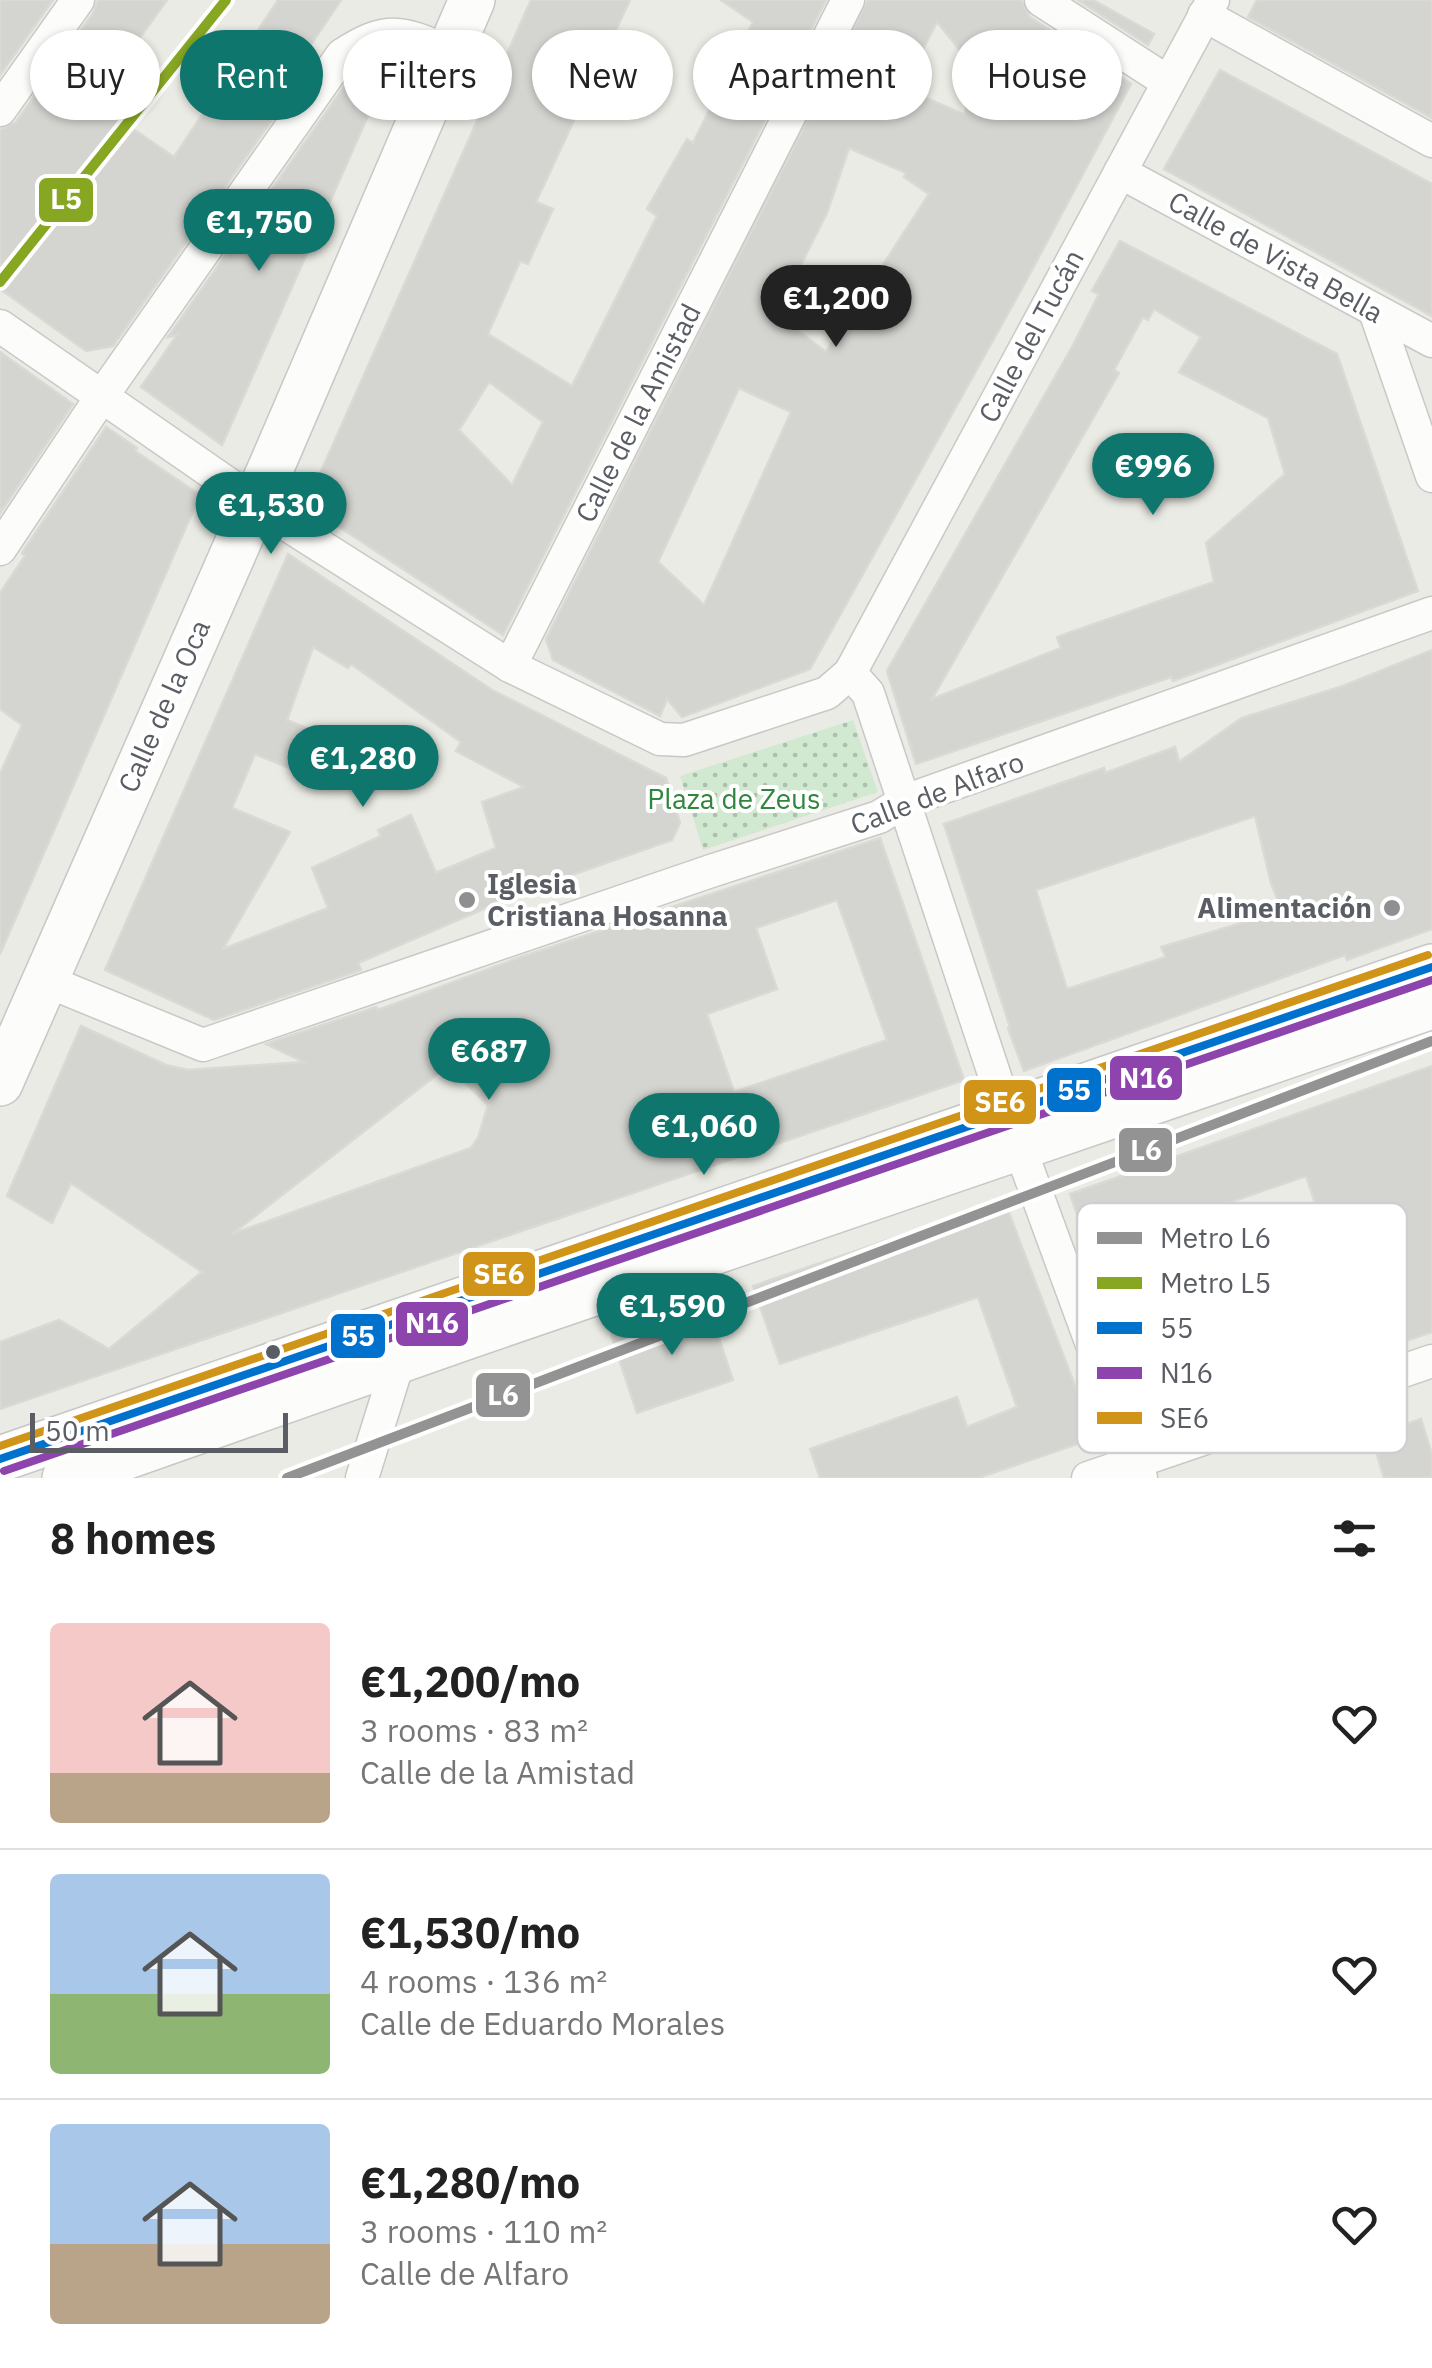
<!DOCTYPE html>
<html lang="en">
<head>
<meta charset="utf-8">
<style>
	:root { --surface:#fff; --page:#f6f6f6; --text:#222; --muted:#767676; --line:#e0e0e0; --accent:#0f766e }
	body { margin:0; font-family:"IBM Plex Sans",sans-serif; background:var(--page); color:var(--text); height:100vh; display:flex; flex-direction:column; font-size:38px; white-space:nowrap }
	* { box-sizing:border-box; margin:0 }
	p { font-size:32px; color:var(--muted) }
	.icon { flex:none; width:55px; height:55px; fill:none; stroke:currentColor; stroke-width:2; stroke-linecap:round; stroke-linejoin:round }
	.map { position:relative; height:1478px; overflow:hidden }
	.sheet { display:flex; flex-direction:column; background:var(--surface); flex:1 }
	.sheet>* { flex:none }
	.top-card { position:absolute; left:30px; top:30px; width:1372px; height:90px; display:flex; gap:20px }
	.scale { position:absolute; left:30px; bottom:25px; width:258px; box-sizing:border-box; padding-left:10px; border:5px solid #5a5e64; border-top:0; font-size:28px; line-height:35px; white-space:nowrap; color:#5a5e64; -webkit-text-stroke:8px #fff; paint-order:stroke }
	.price { position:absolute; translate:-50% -85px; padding:0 22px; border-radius:35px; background:var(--accent); color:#fff; font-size:32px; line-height:65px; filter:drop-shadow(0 2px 5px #0008) }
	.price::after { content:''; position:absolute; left:50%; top:60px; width:30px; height:22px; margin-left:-15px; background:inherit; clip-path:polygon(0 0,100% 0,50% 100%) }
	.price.selected { background:#222; color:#fff }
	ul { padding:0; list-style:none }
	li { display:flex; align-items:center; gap:30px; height:250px; padding:0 50px }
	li+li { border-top:2px solid var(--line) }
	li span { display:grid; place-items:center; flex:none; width:280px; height:200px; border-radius:10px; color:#555 }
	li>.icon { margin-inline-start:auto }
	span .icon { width:120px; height:120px; fill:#fffc; stroke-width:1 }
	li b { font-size:42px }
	h2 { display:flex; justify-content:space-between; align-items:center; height:120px; padding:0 50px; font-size:42px }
	.tag { padding:0 35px; border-radius:45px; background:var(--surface); box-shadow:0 2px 8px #0004; font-size:35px; line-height:90px }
	.tag.selected { background:var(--accent); color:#fff }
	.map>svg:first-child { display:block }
	.park { fill:url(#park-dots) }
	.building { fill:#d4d4d0; stroke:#dad9d4; stroke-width:2.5; fill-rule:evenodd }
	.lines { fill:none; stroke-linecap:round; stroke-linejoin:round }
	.street-casing { stroke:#c8c9c7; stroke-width:35 }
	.secondary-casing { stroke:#c6c7c6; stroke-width:48 }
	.street { stroke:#fcfcfb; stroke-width:32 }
	.secondary { stroke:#fcfcfb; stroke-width:45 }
	.bus-1-casing { stroke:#fff; stroke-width:15 }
	.bus-2-casing { stroke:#fff; stroke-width:15 }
	.bus-3-casing { stroke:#fff; stroke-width:15 }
	.bus-1 { stroke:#0072ce; stroke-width:8 }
	.bus-2 { stroke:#8e44ad; stroke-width:8 }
	.bus-3 { stroke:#d09419; stroke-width:8 }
	.metro-1-casing { stroke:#fff; stroke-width:18 }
	.metro-2-casing { stroke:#fff; stroke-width:18 }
	.metro-1 { stroke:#939393; stroke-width:10 }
	.metro-2 { stroke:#87a723; stroke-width:10 }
	.poi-dot { fill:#8d8f91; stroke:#fff; stroke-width:4 }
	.bus-dot { fill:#5a5e64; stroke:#fff; stroke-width:4 }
	.labels { text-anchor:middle; stroke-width:8; stroke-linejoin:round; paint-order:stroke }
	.street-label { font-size:28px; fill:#5a5e64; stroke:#fff }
	.park-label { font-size:28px; fill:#2f863c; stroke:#fff }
	.poi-label { font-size:28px; font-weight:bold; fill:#5a5e64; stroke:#fff; text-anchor:start }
	.key { fill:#fff; stroke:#cecfd0; stroke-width:2.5 }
	.key-label { font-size:28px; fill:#5a5e64 }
	.line-badge { stroke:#fff; stroke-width:4 }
	.badge-label { font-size:28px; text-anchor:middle; font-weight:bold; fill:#fff }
</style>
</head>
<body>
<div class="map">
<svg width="1432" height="1478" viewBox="0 0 1432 1478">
	<defs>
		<pattern id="park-dots" width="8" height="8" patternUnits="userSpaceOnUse" patternTransform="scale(2.5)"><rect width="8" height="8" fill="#d1e9d1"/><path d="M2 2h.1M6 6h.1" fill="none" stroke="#adc0ad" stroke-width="1.8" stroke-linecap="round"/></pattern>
	</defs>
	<rect width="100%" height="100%" fill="#ebebe5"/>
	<path class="park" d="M853,720l25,72 -175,58 -23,-74z"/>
	<g class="building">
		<path d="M0,0h53l-53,75z"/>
		<path d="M98,0h69l-73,102 80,55 104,-157h63l-33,49 9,7 -204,290 -27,5 -86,-62v-159l16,-8 78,-110z"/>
		<path d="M531,0h99l-94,202 17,7 -25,55 -8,-3 -32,73 84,52 85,-170 -10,-7 40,-70 6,4 60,-121 -32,-22h105l-323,635 -197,-130zM489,382l54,40 -31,63 -53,-55z"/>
		<path d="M868,0h153l9,17 101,67 -105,197 -216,388 -128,48 -15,-18 -7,17 -107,-56 -7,-21zM937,22l34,42 -6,51 -62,-27zM849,148l57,25 -2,4 25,17 -103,158 -50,-38 51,-101zM739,388l52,24 -87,193 -46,-43z"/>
		<path d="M1078,0h15l61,34 -6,11z"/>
		<path d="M1257,0h175v118l-184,-101z"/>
		<path d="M367,64l20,9 -165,372 -81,-58 36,-52 -9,2 180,-256z"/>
		<path d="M1220,70l212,114v132l-268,-147z"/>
		<path d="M1120,241l217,113 81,237 -245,90 -2,-4 -255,87 -29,-93 185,-324 27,-53 -7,-3zM1154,309l47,28 -22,35 89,46 17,56 -79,69 8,39 -157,55 4,11 -129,51 187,-326 -5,-3 29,-53 5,3z"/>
		<path d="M0,352l73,52 -73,109z"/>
		<path d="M106,427l31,21 -2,3 65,44 -200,459v-180l22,-49 -22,-16v-116l25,-37 -3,-3z"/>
		<path d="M288,554l204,136 174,88 14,45 -8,17 -149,52 -165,71 3,7 -147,50 -109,-50zM313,647l35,21 3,-4 110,78 -5,9 68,36 -42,15 14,46 -60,25 -25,-58 -33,15 3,6 -69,32 16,40 -105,41 67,-117 -58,-24 23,-54 59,24 16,-40 -43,-18z"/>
		<path d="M1432,650v279l-85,31 -2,-5 -321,116 -16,-43 2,-1 -66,-203 160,-56 1,5 70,-26 4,15 63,-44 101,-32zM1255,816l16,67 11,28 -121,36 5,10 -99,32 -31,-99z"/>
		<path d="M880,838l84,242 -964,329v-67l59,-22 50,29 93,-77 -131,-89 -19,40 -45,-27 74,-170 85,39 22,5 116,-8 -38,-18 110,-37 2,3 140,-52zM837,900l50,140 -153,52 -27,-78 70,-25 -21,-61zM448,1066l40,39 -10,33 -7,10 -239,86z"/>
		<path d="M1432,1066v266l-280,97 -82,-235zM1306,1176l26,77 -157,51 -25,-74z"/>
		<path d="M1004,1200l91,238 -117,40h-158l-10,-29 147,-52 10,30 50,-20 -39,-110 -198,67 -27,-78z"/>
		<path d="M707,1303l26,77 -96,33 -26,-78z"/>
		<path d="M1421,1419l11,36v23h-48l-13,-43z"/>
	</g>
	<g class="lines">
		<defs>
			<g id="street">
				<path d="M1041,0l127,82"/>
				<path d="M1204,15l228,126"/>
				<path d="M0,110l78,-110"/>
				<path d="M1120,172l312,169"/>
				<path d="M1375,311l57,165"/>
				<path d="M0,326l289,200 221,140 150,73 24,1 143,-47 23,-20 363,-673"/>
				<path d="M0,549l102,-153 240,-341c45,-29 58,-24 107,-3"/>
				<path d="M510,666l338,-666"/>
				<path d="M850,673l18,20 139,420 134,365"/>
				<path d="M44,980l159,65 508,-174 168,-54 26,-16 527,-188"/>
				<path d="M362,1478l36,-115"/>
				<path d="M1088,1478l344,-117"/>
			</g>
			<g id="secondary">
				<path d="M0,1083l273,-620 199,-463"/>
				<path d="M0,1459l1432,-492"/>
				<path d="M65,1478l403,-142 964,-330"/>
			</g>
		</defs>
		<use href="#street" class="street-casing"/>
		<use href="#secondary" class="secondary-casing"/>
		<use href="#street" class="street"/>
		<use href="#secondary" class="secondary"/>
		<defs>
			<path id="bus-1" d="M0,1459l1432,-492"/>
			<path id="bus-2" d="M4,1471l1428,-491"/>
			<path id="bus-3" d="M0,1446l1428,-491"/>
		</defs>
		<use href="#bus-1" class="bus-1-casing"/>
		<use href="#bus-2" class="bus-2-casing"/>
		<use href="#bus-3" class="bus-3-casing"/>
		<use href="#bus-1" class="bus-1"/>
		<use href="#bus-2" class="bus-2"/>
		<use href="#bus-3" class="bus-3"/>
		<defs>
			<path id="metro-1" d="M287,1478l1145,-437"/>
			<path id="metro-2" d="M0,282l226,-282"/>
		</defs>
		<use href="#metro-1" class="metro-1-casing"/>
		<use href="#metro-2" class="metro-2-casing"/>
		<use href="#metro-1" class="metro-1"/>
		<use href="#metro-2" class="metro-2"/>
	</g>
	<g class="poi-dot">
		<circle cx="467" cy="900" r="10"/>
		<circle cx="1392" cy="908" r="10"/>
	</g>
	<circle class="bus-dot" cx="273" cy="1352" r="9"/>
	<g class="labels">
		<g class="street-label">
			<text transform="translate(1276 257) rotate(29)" y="10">Calle de Vista Bella</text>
			<text transform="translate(1031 336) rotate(-62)" y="10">Calle del Tucán</text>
			<text transform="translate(638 413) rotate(-63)" y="10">Calle de la Amistad</text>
			<text transform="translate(164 706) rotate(-66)" y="10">Calle de la Oca</text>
			<text transform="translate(937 793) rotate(-21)" y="10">Calle de Alfaro</text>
		</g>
		<g class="park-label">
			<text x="734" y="809">Plaza de Zeus</text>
		</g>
		<g class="poi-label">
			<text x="487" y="894">Iglesia<tspan x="487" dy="32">Cristiana Hosanna</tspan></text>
			<text x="1372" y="918" text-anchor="end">Alimentación</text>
		</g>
	</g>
	<rect x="1077" y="1203" width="330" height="250" rx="15" class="key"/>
	<rect x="1097" y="1232" width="45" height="12" fill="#939393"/>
	<rect x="1097" y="1277" width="45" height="12" fill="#87a723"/>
	<rect x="1097" y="1322" width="45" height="12" fill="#0072ce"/>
	<rect x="1097" y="1367" width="45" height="12" fill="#8e44ad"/>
	<rect x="1097" y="1412" width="45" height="12" fill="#d09419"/>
	<g class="key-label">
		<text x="1160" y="1248">Metro L6</text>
		<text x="1160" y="1293">Metro L5</text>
		<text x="1160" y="1338">55</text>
		<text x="1160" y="1383">N16</text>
		<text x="1160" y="1428">SE6</text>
	</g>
	<g class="line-badge">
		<rect x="37" y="176" width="58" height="48" rx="10" fill="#87a723"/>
		<rect x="1108" y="1054" width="76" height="48" rx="10" fill="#8e44ad"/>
		<rect x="1045" y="1066" width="58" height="48" rx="10" fill="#0072ce"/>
		<rect x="962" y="1078" width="76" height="48" rx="10" fill="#d09419"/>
		<rect x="1117" y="1126" width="57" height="48" rx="10" fill="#939393"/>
		<rect x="461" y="1250" width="76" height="48" rx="10" fill="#d09419"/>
		<rect x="394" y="1300" width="76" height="48" rx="10" fill="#8e44ad"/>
		<rect x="329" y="1312" width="58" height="48" rx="10" fill="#0072ce"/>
		<rect x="474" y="1371" width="58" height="48" rx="10" fill="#939393"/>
	</g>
	<g class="badge-label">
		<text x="66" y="209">L5</text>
		<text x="1146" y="1088">N16</text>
		<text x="1074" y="1100">55</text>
		<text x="1000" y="1112">SE6</text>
		<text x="1146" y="1160">L6</text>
		<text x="499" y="1284">SE6</text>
		<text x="432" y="1333">N16</text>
		<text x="358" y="1346">55</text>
		<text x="503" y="1405">L6</text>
	</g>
</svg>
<div class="scale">50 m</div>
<b class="price" style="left:259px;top:274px">€1,750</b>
<b class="price selected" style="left:836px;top:350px">€1,200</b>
<b class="price" style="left:1153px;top:518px">€996</b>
<b class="price" style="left:271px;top:557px">€1,530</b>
<b class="price" style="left:363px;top:810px">€1,280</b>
<b class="price" style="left:489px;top:1103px">€687</b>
<b class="price" style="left:704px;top:1178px">€1,060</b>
<b class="price" style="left:672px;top:1358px">€1,590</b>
<div class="top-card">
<a class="tag">Buy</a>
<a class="tag selected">Rent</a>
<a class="tag">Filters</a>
<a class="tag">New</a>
<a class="tag">Apartment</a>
<a class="tag">House</a>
</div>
</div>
<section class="sheet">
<h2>8 homes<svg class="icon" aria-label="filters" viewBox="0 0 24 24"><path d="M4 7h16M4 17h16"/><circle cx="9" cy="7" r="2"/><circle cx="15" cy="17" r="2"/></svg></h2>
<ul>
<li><span style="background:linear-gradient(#f6c9c9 75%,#b9a48a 0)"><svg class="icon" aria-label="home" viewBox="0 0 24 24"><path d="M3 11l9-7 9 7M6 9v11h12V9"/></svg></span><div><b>€1,200/mo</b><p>3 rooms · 83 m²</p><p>Calle de la Amistad</p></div><svg class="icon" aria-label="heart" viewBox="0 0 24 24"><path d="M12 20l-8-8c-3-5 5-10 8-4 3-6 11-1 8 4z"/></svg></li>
<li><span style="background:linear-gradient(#a9c7e8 60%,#8fb573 0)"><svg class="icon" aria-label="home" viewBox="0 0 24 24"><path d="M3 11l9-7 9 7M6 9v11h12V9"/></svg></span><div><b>€1,530/mo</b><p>4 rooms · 136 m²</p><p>Calle de Eduardo Morales</p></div><svg class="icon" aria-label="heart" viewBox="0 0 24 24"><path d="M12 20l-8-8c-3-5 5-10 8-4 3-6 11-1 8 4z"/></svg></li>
<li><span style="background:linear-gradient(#a9c7e8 60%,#b9a48a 0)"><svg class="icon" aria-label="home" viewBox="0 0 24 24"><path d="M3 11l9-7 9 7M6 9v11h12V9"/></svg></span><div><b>€1,280/mo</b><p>3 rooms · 110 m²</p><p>Calle de Alfaro</p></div><svg class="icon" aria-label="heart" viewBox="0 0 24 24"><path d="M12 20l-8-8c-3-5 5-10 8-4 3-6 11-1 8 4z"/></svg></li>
</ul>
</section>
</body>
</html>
